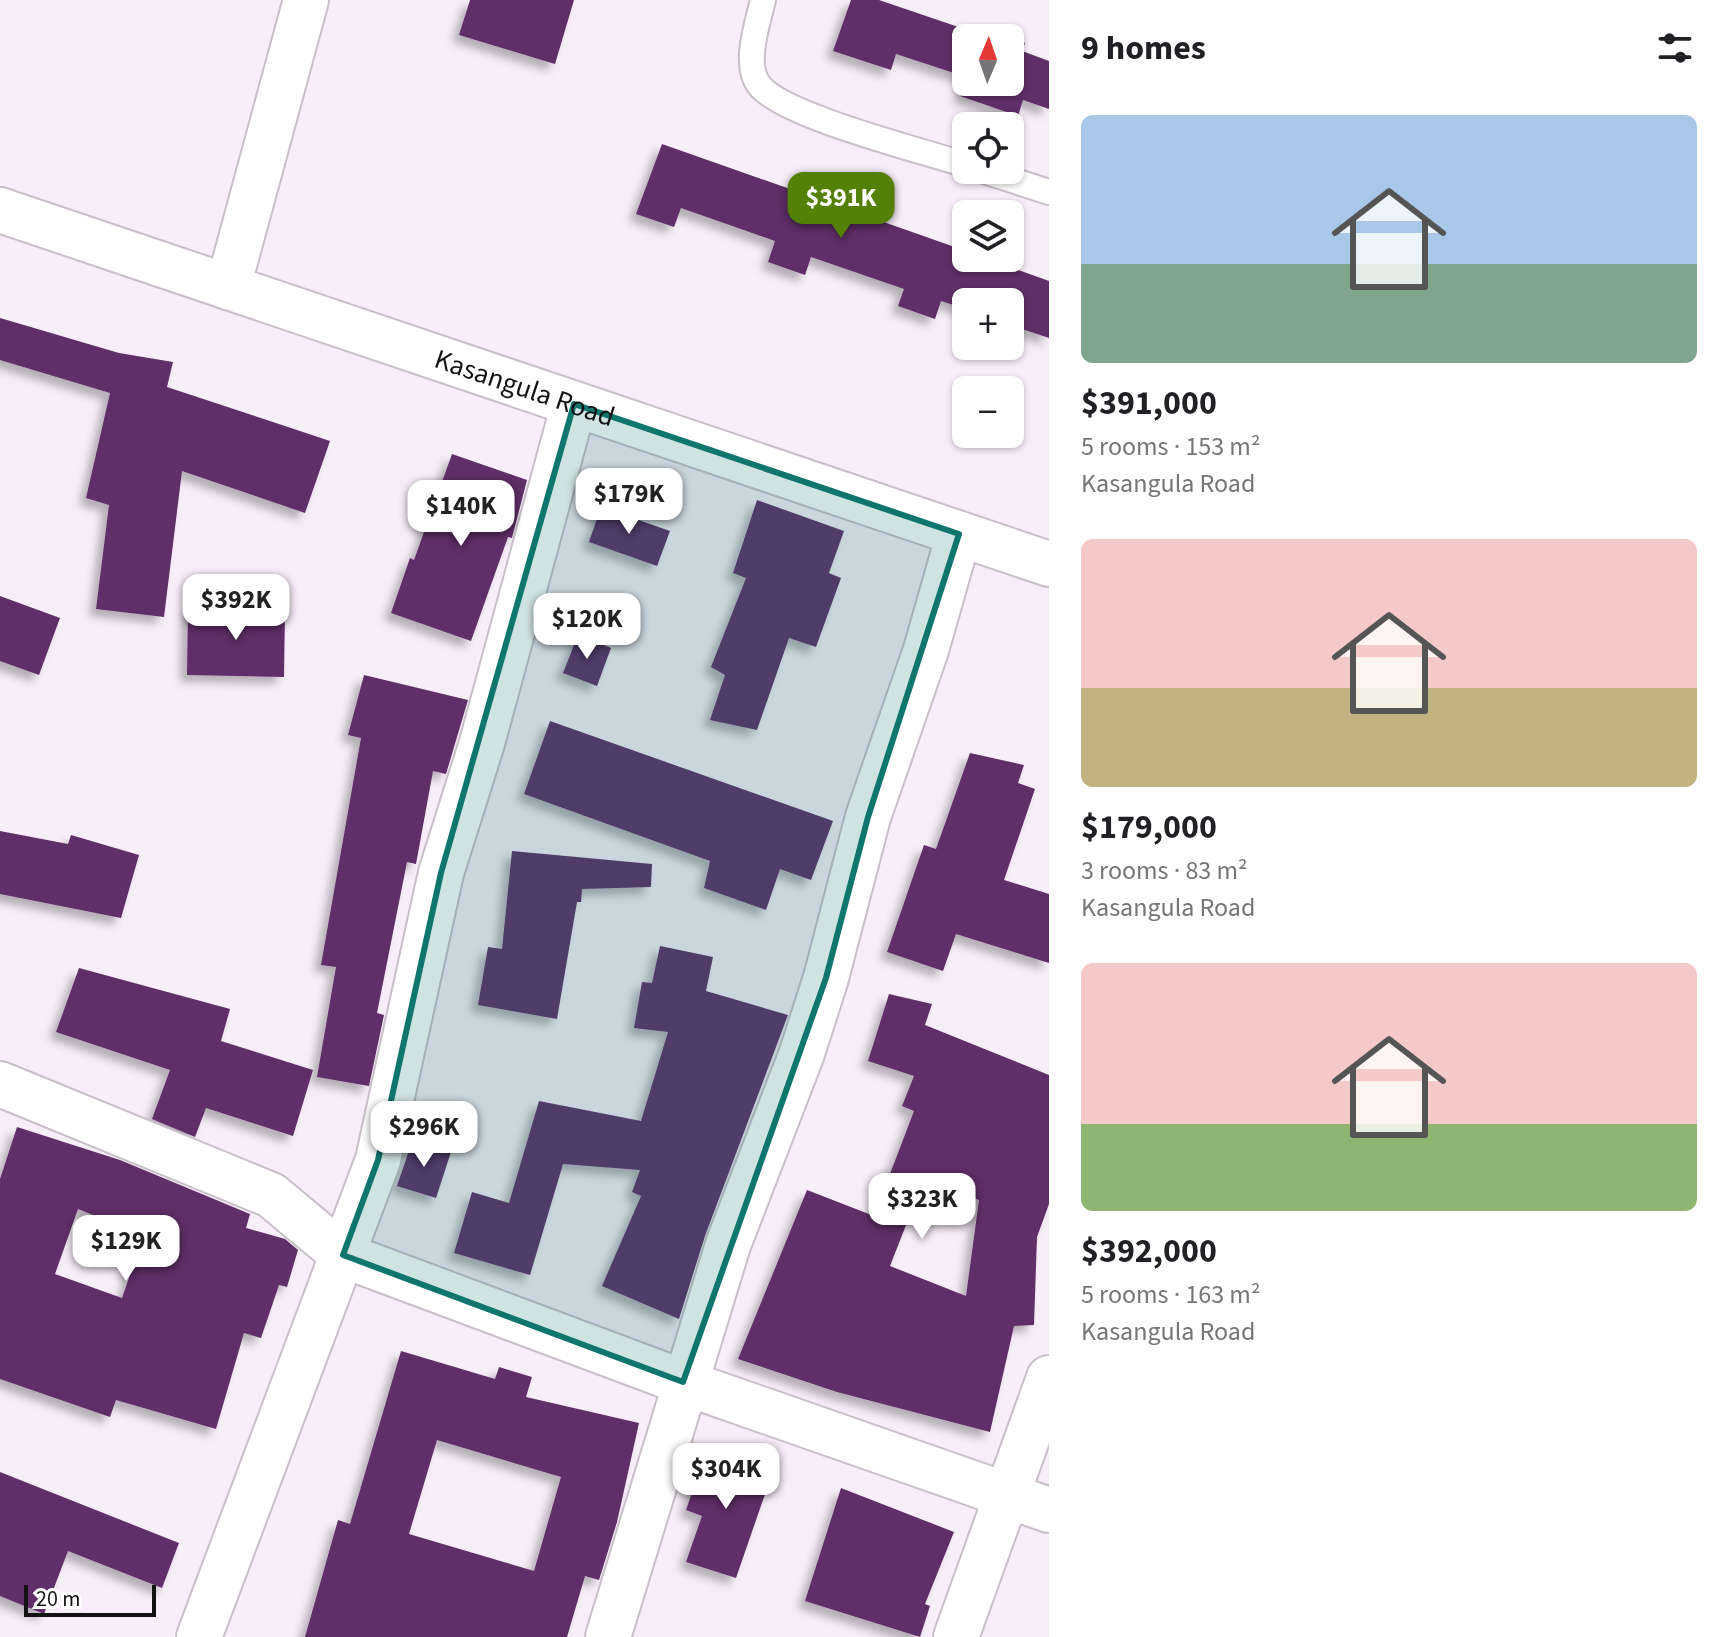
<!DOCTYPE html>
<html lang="en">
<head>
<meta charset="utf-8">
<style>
	:root { --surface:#fff; --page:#f2f2f2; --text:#202124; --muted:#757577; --accent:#558006 }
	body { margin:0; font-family:"Source Sans 3",sans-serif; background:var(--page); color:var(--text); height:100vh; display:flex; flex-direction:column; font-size:30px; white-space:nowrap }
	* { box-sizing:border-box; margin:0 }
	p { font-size:26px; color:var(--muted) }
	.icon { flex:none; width:44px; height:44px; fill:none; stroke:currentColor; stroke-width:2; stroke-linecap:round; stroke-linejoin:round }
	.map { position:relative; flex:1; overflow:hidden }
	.sheet { display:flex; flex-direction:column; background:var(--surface); width:680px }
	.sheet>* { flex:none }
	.needle { width:52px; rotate:2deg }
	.fabs { position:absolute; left:952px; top:24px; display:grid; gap:16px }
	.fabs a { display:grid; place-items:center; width:72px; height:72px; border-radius:12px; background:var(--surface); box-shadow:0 2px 6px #0004; font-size:40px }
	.scale { position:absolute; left:24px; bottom:20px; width:132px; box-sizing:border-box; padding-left:8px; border:4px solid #141115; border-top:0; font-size:22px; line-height:28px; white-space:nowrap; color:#141115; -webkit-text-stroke:6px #fff; paint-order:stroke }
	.price { position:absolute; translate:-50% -68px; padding:0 18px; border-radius:16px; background:#fff; color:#222; font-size:26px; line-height:52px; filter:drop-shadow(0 2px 4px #0008) }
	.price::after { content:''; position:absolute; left:50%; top:48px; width:24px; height:18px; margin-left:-12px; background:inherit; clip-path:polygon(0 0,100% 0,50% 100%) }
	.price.selected { background:var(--accent); color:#fff }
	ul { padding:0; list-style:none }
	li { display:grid; align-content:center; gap:16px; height:424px; padding:0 32px }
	li span { display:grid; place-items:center; height:248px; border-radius:12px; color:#555 }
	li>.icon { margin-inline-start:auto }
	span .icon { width:144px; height:144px; fill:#fffc; stroke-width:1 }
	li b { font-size:34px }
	h2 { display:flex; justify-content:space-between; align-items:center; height:96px; padding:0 32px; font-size:34px }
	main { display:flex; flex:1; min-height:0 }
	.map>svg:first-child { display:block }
	.building { fill:#612e68; fill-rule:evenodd; filter:url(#shadow) }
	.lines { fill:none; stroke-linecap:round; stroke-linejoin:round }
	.service-casing { stroke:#c8bfc9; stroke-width:28 }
	.minor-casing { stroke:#c8bfc9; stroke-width:48 }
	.secondary-casing { stroke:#c8bfc9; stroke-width:48 }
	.service { stroke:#fff; stroke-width:24 }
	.minor { stroke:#fff; stroke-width:44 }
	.secondary { stroke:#fff; stroke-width:44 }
	.marked { fill:#0f766e; fill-opacity:0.2; stroke:#0f766e; stroke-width:6; stroke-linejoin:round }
	.labels { text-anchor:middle; stroke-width:8; stroke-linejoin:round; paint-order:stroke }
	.street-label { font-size:28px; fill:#141115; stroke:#fff }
</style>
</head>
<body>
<main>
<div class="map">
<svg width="1049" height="1637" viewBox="0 0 1049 1637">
	<defs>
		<filter id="shadow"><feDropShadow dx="-7" dy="7" stdDeviation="4" flood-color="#0004"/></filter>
	</defs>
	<rect width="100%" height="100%" fill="#f8eef9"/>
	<g class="building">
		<path d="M470,0h104l-19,64 -96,-29z"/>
		<path d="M851,0h28l103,35 2,-7 41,15 -3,8 27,10v48l-26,-9 -5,16 -58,-20 6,-16 44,2v-44h-44v39l-70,-23 -5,16 -58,-19z"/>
		<path d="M662,144l304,107v7h19l64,23v57l-39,-13v-23h-44v7l-25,-8 -6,18 -37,-13 6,-17 -93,-32 -6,18 -37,-13 7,-21 -94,-33 -7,19 -38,-13z"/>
		<path d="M0,318l119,35 54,9 -6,25 163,54 -25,72 -123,-42 -18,146 -68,-8 13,-104 -23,-7 24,-105 -110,-33z"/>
		<path d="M452,454l75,26 -15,58 -4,-1 -37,104 -80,-28 19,-55 4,2z"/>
		<path d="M757,500l87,31 -15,42 12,5 -25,69 -27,-9 -32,92 -47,-10 15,-45 -14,-8 35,-89 -13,-5z"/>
		<path d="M601,507l69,24 -13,35 -68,-24z"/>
		<path d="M0,596l60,22 -21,57 -39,-14z"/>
		<path d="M188,608l97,2 -1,67 -97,-2z"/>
		<path d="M578,635l33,13 -14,38 -34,-13z"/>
		<path d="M364,675l104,25 -22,74 -13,-3 -17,93 -9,-2 -30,151 7,2 -15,71 -52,-9 19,-110 -15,-2 40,-227 -13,-3z"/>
		<path d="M550,721l283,100 -22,59 -31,-11 -14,41 -62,-22 6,-27 -186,-67z"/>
		<path d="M970,753l54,12 -6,18 17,6 -31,91 45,14v69l-93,-29 -13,37 -56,-19 37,-107 12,4z"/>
		<path d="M0,831l68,13 3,-9 68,20 -18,63 -121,-24z"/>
		<path d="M512,851l140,13 -1,23 -69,2 -1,13h-4l-20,117 -79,-14 10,-58 14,2z"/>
		<path d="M660,946l53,11 -7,34 82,24 -83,221 -26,83 -77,-33 39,-90 -9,-4 8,-22 -77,-6 -33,111 -76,-22 18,-61 37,11 30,-102 102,20 27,-89 -34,-4 8,-46 10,1z"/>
		<path d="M79,968l151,41 -9,32 92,29 -20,66 -87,-28 -11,29 -43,-18 18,-49 -114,-38z"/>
		<path d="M889,994l43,10 -7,21 124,50v129l-12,33 -3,88 -20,1 -24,106 -153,-40 -99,-33 69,-169 67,26 40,-105 -12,-5 12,-30 -46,-15zM924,1179l55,21 -13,96 -76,-30z"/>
		<path d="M17,1127l103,33 130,54 -4,14 39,11 13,11 -11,37 -8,-2 -18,53 -17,-5 -28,96 -100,-29 -6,17 -110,-38v-200zM78,1209l66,26 -22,63 -67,-24z"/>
		<path d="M413,1139l38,13 -15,46 -39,-12z"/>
		<path d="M401,1351l94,28 4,-12 33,10 -6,20 113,26 -22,99 -18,58 -14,-4 -18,61h-262l33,-117 12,4zM437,1440l124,37 -27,94 -125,-37z"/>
		<path d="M707,1449l66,22 -37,107 -50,-16 16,-46 -16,-6z"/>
		<path d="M0,1472l179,71 -17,45 -94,-37 -24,63 -44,-18z"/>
		<path d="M841,1488l113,44 -29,72 5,2 -10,31 -115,-36z"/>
	</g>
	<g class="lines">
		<defs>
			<g id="service">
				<path d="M763,0c-5,22 -20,64 -4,85 23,31 165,66 207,80"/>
				<path d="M981,170l68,22"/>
			</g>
			<g id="minor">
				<path d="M228,287l78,-287"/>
				<path d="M0,1084l271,111 72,60 340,127 366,128"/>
				<path d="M199,1637l179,-477 63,-287 41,-130 92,-339"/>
				<path d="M608,1637l120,-392 74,-192 24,-75 42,-161 58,-167 33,-116"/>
				<path d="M956,1637l93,-259"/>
			</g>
			<g id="secondary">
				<path id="s1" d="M0,210l1049,354"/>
			</g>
		</defs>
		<use href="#service" class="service-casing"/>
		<use href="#minor" class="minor-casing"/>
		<use href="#secondary" class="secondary-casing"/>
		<use href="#service" class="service"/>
		<use href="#minor" class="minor"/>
		<use href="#secondary" class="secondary"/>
	</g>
	<path class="marked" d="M574,404l385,130 -91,283 -42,161 -143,404 -340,-127 35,-95 63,-287z"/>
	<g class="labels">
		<g class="street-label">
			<text dy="10" stroke="none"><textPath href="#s1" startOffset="554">Kasangula Road</textPath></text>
		</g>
	</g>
</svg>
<div class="fabs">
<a><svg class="needle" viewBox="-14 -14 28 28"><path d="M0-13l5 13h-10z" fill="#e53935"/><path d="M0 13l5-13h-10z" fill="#757577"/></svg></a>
<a><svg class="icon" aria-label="locate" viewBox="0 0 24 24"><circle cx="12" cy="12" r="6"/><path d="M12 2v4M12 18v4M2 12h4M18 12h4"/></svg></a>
<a><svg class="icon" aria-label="layers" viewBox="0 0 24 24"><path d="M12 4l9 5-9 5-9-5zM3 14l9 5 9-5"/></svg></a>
<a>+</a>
<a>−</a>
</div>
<div class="scale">20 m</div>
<b class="price selected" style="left:841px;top:240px">$391K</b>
<b class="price" style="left:629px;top:536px">$179K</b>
<b class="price" style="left:461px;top:548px">$140K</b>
<b class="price" style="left:236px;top:642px">$392K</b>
<b class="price" style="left:587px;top:661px">$120K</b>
<b class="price" style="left:424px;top:1169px">$296K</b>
<b class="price" style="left:922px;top:1241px">$323K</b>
<b class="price" style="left:126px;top:1283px">$129K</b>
<b class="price" style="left:726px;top:1511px">$304K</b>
</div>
<section class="sheet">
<h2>9 homes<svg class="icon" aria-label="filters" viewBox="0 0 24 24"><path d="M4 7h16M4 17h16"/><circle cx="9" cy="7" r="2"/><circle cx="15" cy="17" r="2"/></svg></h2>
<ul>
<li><span style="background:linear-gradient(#a9c7e8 60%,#7fa58c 0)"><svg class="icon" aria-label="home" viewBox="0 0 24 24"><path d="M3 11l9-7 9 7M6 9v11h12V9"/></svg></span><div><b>$391,000</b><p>5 rooms · 153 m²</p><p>Kasangula Road</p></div></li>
<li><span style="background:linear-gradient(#f6c9c9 60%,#c2b280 0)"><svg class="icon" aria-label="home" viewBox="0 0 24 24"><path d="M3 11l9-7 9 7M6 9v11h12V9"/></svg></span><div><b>$179,000</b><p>3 rooms · 83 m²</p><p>Kasangula Road</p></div></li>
<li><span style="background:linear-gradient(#f6c9c9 65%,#8fb573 0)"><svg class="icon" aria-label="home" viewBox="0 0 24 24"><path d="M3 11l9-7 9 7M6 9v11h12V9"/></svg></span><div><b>$392,000</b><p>5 rooms · 163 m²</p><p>Kasangula Road</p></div></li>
</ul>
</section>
</main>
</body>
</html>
